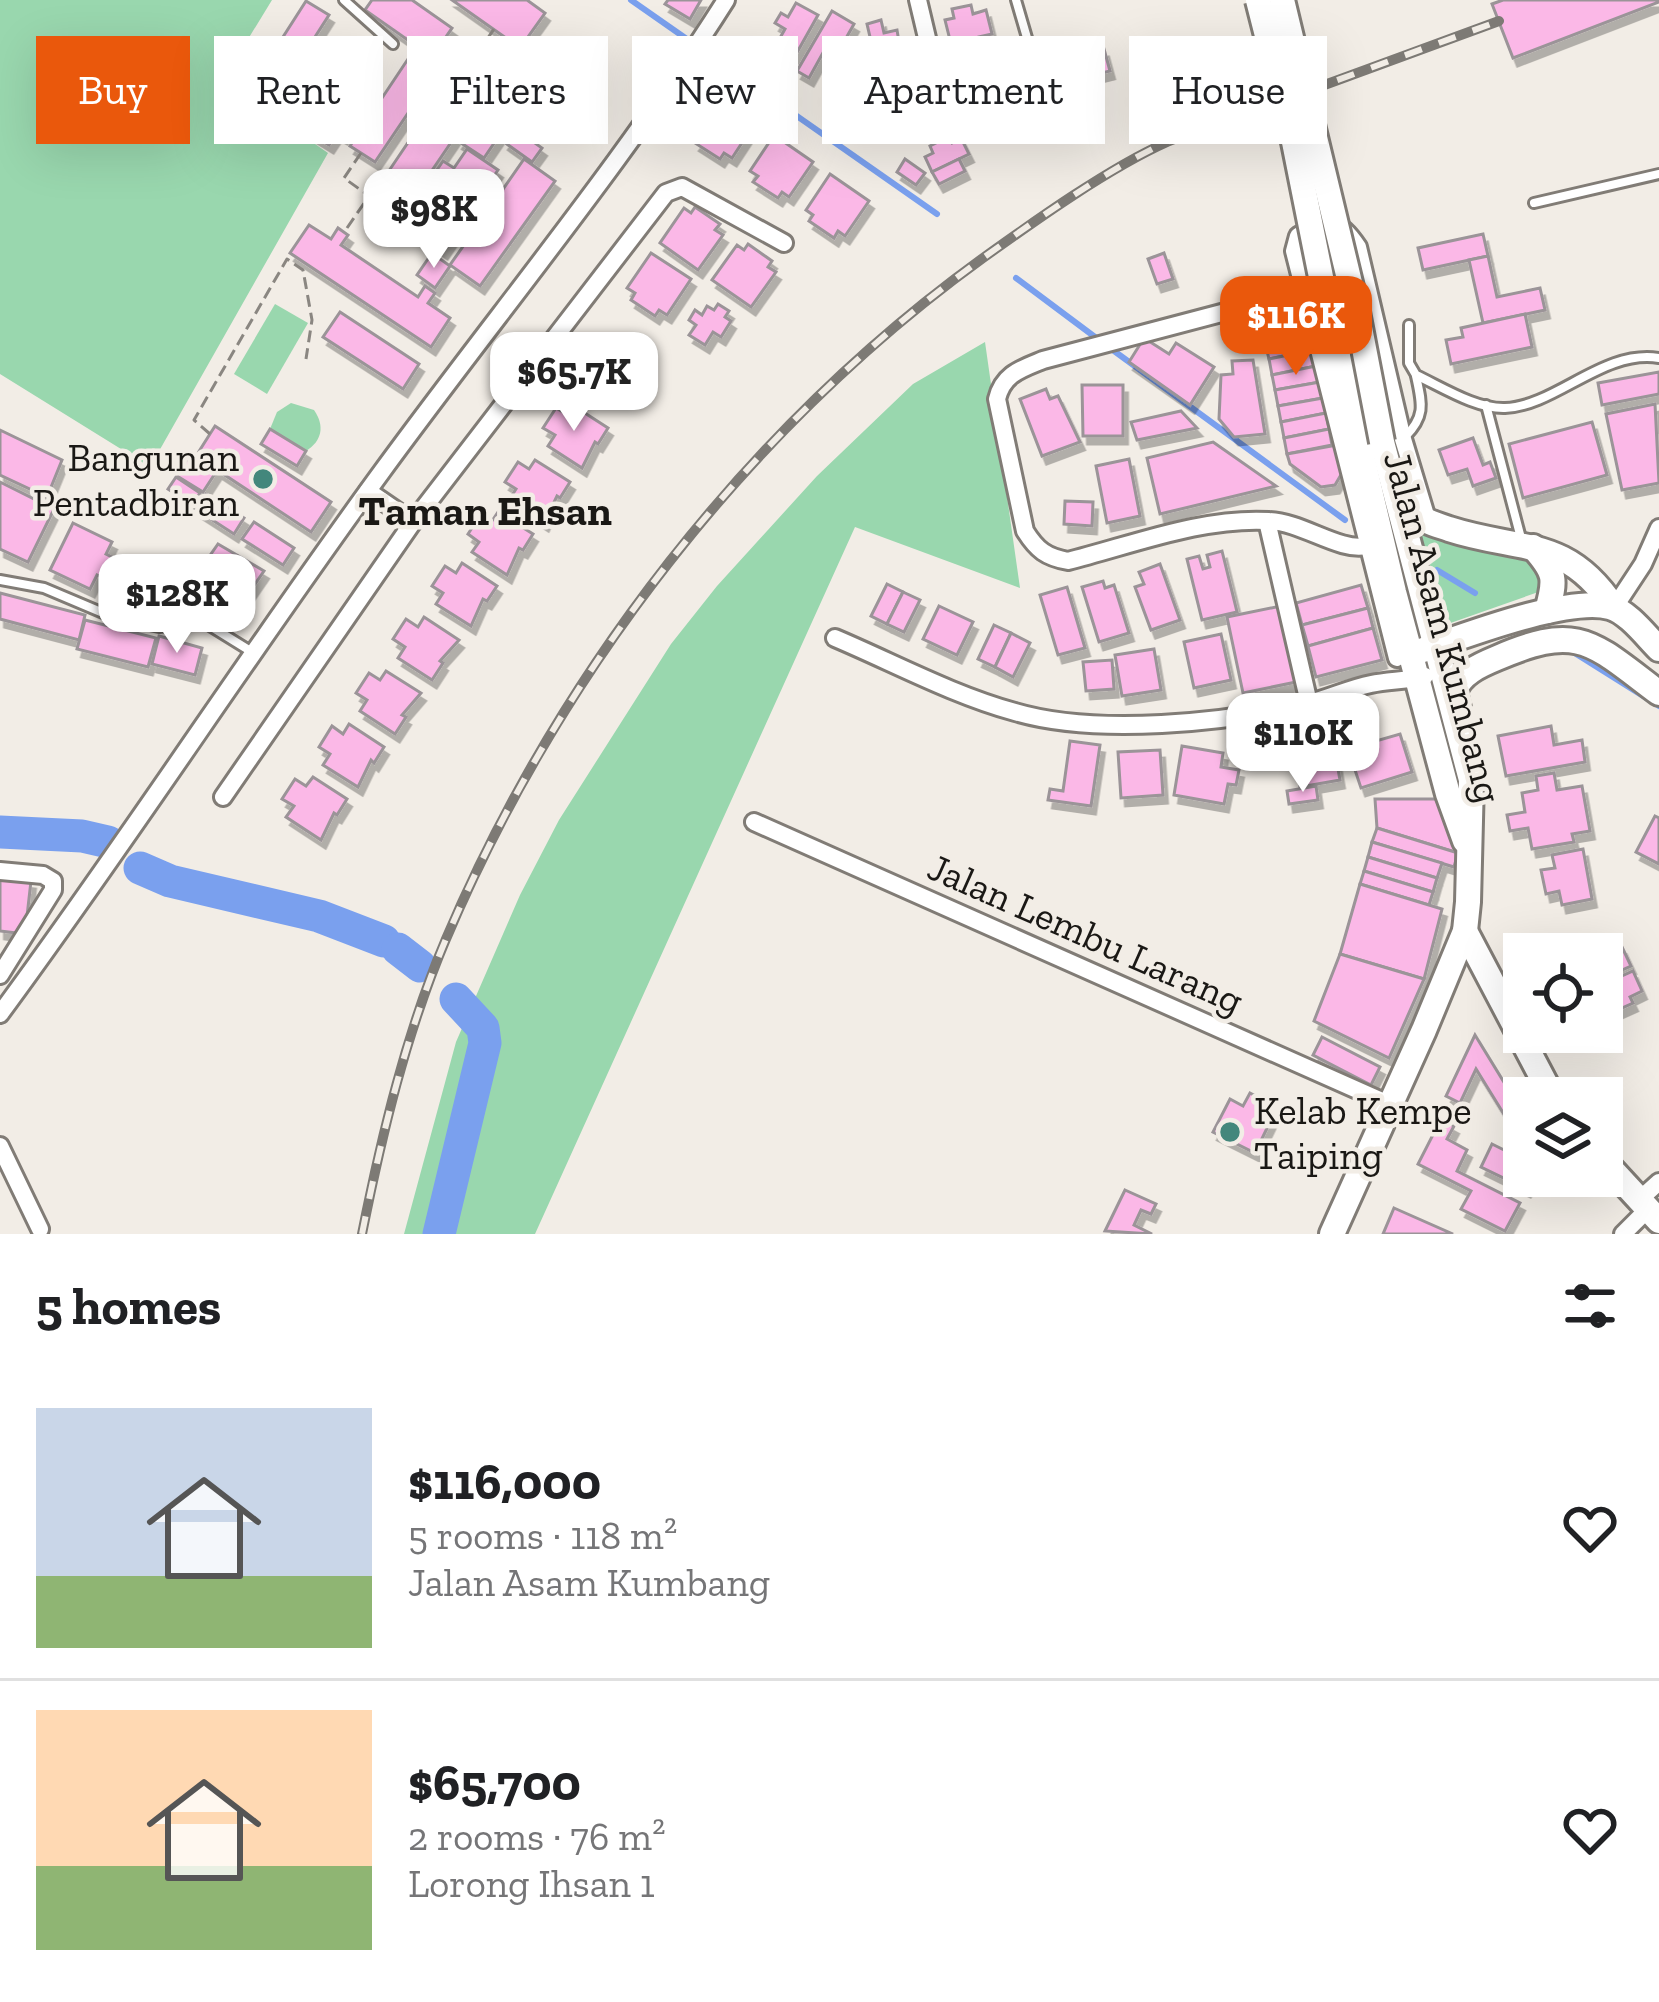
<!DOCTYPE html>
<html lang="en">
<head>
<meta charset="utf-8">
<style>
	:root { --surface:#fff; --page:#f2f2f2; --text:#202124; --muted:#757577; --line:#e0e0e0; --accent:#ea580c }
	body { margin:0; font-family:"Zilla Slab",serif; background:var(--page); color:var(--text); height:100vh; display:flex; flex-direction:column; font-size:45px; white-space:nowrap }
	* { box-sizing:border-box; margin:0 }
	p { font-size:39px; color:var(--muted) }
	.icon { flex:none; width:66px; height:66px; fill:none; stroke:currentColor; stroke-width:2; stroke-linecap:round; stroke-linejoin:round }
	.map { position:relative; height:1234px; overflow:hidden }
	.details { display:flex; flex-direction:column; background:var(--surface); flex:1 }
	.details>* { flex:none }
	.guide { position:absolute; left:36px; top:36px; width:1587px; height:108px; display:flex; gap:24px }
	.controls { position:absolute; left:1503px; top:933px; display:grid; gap:24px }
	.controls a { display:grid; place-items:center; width:120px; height:120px; border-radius:0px; background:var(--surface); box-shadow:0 12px 48px #0002; font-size:60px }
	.price { position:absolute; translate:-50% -102px; padding:0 27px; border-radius:24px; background:#fff; color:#222; font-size:39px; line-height:78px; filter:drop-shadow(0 3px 6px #0008) }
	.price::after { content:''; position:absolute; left:50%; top:72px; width:36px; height:27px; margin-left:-18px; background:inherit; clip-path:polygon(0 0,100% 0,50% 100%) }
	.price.current { background:var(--accent); color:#fff }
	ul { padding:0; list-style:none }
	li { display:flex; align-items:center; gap:36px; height:300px; padding:0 36px }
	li+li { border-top:3px solid var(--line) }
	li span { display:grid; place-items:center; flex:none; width:336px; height:240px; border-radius:0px; color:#555 }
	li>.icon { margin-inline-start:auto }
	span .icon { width:144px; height:144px; fill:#fffc; stroke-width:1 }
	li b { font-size:51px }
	h2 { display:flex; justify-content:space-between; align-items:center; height:144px; padding:0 36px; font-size:51px }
	.tag { padding:0 42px; border-radius:0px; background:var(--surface); box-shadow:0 12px 48px #0002; font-size:42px; line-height:108px }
	.tag.current { background:var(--accent); color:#fff }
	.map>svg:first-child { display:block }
	.green { fill:#99d7ae }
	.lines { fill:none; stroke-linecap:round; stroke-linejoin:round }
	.stream { stroke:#7aa0ee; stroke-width:6 }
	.river { stroke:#7aa0ee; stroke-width:33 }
	.building { fill:#fbb8e7; stroke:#9b9498; stroke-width:3; filter:url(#shadow) }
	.lane-casing { stroke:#817c76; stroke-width:14 }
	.street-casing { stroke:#817c76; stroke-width:22 }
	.secondary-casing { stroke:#817c76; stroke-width:30 }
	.path { stroke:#8a8681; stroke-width:3; stroke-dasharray:12 6; stroke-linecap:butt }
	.lane { stroke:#fff; stroke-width:8 }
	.street { stroke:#fff; stroke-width:16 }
	.secondary { stroke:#fff; stroke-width:24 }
	.rail-casing { stroke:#7d7a75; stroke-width:10 }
	.rail { stroke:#f2ede6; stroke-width:6; stroke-dasharray:18; stroke-linecap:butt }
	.secondary-bridge-casing { stroke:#817c76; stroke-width:30; stroke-linecap:butt }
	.secondary-bridge { stroke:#fff; stroke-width:24 }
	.poi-dot { fill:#43877c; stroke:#f2ede6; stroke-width:4.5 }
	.labels { text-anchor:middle; stroke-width:9; stroke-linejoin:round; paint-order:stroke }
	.poi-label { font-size:39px; fill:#1a1815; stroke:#f2ede6; text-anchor:end }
	.street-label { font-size:39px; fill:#1a1815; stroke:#f2ede6 }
	.neighbourhood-label { font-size:42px; font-weight:bold; fill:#1a1815; stroke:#f2ede6 }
</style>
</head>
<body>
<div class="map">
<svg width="1659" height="1234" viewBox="0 0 1659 1234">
	<defs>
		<filter id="shadow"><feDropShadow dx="4.5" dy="8" stdDeviation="0" flood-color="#0004"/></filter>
	</defs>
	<rect width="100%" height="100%" fill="#f2ede6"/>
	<g class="green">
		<path d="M0,0h272l-49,80 105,73 -178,314 -150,-93z"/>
		<path d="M275,304l33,19 -41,71 -33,-20z"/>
		<path d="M985,342l35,246 -165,-61 -320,707h-131l52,-192 64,-147 39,-75 112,-176 46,-58 100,-110 96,-92z"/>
		<path d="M291,403l23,7c11,16 8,31 -8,41l-36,-22 7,-17z"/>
		<path d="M1419,530l29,14 83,13 16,32 -105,37z"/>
	</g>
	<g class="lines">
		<g class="stream">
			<path d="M631,0l306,214"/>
			<path d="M1016,278l83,62"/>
			<path d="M1110,348l235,172"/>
			<path d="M1437,570l38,23"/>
			<path d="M1573,652l86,54"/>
		</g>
		<g class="river">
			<path d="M0,832l82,4 26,6"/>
			<path d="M140,868l30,13 149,35 65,25"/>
			<path d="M398,949l22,17"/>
			<path d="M439,1234l46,-191 -2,-15 -27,-29"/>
		</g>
	</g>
	<g class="building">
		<path d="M372,0h40l40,28 -20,29 -67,-47z"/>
		<path d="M452,0h75l18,13 -25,35z"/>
		<path d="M668,0h33l-11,19 -25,-15z"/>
		<path d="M1503,0h156v2l-146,56 -21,-54z"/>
		<path d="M306,1l23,14 -32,50 -23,-14z"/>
		<path d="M796,3l22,12 -23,41 -19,-11 9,-16 -10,-6 6,-10 7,4z"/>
		<path d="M971,5l2,9 13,-4 6,24 -13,3 2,9 -18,5 -3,-10 -9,3 -6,-24 9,-2 -2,-9z"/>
		<path d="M832,11l22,13 -13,23 -11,-7 -21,38 -12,-7z"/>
		<path d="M881,20l3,13 13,-3 7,41 -36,8 -6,-25 -5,1 -3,-14 16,-4 -3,-13z"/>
		<path d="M471,49l30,20 -98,144 -29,-20z"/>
		<path d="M1104,49l6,22 -33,8 3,13 -34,8 -9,-34z"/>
		<path d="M408,59l25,17 -58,86 -25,-16z"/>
		<path d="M277,61l76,46 -8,13 6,3 -8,13 -6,-3 -8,12 -75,-46z"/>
		<path d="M984,61l2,9 13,-4 6,24 -13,3 3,10 -19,4 -2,-9 -10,2 -6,-23 10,-3 -2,-8z"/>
		<path d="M867,86l6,24 -24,6 -6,-23z"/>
		<path d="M888,88l2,10 7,-2 5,19 -6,2 2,8 -20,5 -9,-37z"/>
		<path d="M716,96l39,27 -23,35 -8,-5 -4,6 -25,-16 5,-6 -8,-6z"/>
		<path d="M484,104l25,17 -25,37 -26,-17z"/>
		<path d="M514,128l28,20 -10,14 -28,-20z"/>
		<path d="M774,135l39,27 -24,35 -7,-5 -4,6 -25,-16 5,-6 -8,-5z"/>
		<path d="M948,137l4,6 9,-5 8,16 -37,18 -7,-15 8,-4 -3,-7z"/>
		<path d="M467,149l31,21 -55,81 -34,-23 4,-6 -8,-5 38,-56 11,7z"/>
		<path d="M524,159l31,22 -75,105 -30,-21z"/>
		<path d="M905,159l20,14 -9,12 -19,-13z"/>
		<path d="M959,159l6,12 -26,13 -7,-12z"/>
		<path d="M830,174l39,27 -24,35 -7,-5 -4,7 -25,-17 4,-6 -7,-5z"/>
		<path d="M695,207l25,17 -5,6 8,5 -25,35 -38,-27 24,-35 7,5z"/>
		<path d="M309,225l22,14 7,-11 10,7 -7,10 77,52 7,-11 10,7 -7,10 22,15 -19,29 -141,-94z"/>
		<path d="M1483,234l5,22 -65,14 -5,-22z"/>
		<path d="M748,244l24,17 -4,6 8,5 -25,35 -39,-27 25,-35 7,5z"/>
		<path d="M432,253l18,13 -15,22 -18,-13z"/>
		<path d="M651,253l40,26 -24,36 -8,-5 -4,6 -24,-16 4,-7 -8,-5z"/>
		<path d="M1164,253l9,26 -16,5 -9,-25z"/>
		<path d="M1488,256l9,41 43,-9 5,22 -62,13 -14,-63z"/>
		<path d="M718,304l11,7 -4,6 6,4 -10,16 -8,-5 -8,13 -16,-10 7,-10 -7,-5 6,-10 7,5 5,-9 7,4z"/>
		<path d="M340,312l79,52 -16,25 -80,-52z"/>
		<path d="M1525,314l7,33 -81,17 -5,-24 17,-3 -2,-9z"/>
		<path d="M1310,334l3,16 -44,9 -4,-16z"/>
		<path d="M607,337l24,17 -5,6 8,5 -24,35 -40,-27 25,-35 7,5z"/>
		<path d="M1144,338l25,16 7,-11 38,24 -24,38 -61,-43z"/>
		<path d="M1313,350l3,16 -44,9 -3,-16z"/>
		<path d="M1253,360l12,74 -31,3 -15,-18 2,-44 12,-1 -1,-13z"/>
		<path d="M1316,366l4,16 -45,8 -3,-15z"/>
		<path d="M1659,372v22l-57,11 -4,-22z"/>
		<path d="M1320,382l3,16 -45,8 -3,-16z"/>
		<path d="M1082,385h41v51h-40z"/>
		<path d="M1046,389l4,10 8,-3 22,46 -38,14 -22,-57z"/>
		<path d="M1323,398l3,15 -45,9 -3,-16z"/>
		<path d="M1655,404l4,79 -37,7 -16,-76z"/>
		<path d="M574,406l34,22 -10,16 -3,-2 -13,26 -34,-22 7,-11 -12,-7 13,-20 12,7z"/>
		<path d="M1181,411l16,17 -60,12 -6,-18z"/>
		<path d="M1326,413l3,16 -45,9 -3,-16z"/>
		<path d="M1592,422l15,53 -84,23 -14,-54z"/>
		<path d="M215,426l116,76 -20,30 -115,-76z"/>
		<path d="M270,429l36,22 -9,15 -36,-22z"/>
		<path d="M1329,429l3,16 -45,9 -3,-16z"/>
		<path d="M0,430l62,30 -15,37 -47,-22z"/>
		<path d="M1473,438l10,27 7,-3 6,16 -23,8 -6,-17 -19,6 -9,-25z"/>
		<path d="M1213,442l63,44 -116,28 -13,-56z"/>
		<path d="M1337,445l5,28 -7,12 -14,2 -31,-23 -3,-10z"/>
		<path d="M190,455l26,17 -13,20 -26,-16z"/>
		<path d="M1129,459l11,57 -33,7 -11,-57z"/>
		<path d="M535,460l35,22 -10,16 -3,-2 -13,27 -35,-23 7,-11 -11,-7 13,-20 11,7z"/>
		<path d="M176,477l24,16 -8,12 -24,-16z"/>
		<path d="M0,482l54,27 -26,53 -28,-13z"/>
		<path d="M206,494l38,24 -10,16 -37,-24z"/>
		<path d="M1065,501l28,1 -1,24 -28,-2z"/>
		<path d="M498,512l35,22 -10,16 -4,-2 -12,27 -35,-23 7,-10 -11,-8 13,-20 11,7z"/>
		<path d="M254,522l40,26 -11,17 -41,-26z"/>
		<path d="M73,523l39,19 -6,12 16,8 -10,20 -15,-7 -7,14 -40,-19z"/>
		<path d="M218,544l46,27 -20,29 -42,-33z"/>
		<path d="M1222,551l15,61 -35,8 -15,-61 12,-3 4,13 7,-2 -3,-12z"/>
		<path d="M462,563l35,23 -10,15 -4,-2 -12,27 -35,-22 7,-11 -11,-7 13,-20 11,7z"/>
		<path d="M1160,564l20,56 -29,10 -16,-43 9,-3 -5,-12z"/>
		<path d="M1103,581l2,7 9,-3 15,48 -30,9 -17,-55z"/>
		<path d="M887,584l16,8 -16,32 -16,-8z"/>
		<path d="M1361,585l7,23 -66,17 -6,-22z"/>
		<path d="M1067,587l18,61 -27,7 -18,-60z"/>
		<path d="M903,592l17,8 -16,32 -17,-8z"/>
		<path d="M0,593l85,22 -6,25 -79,-21z"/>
		<path d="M939,606l34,16 -16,33 -34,-16z"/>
		<path d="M1281,606l15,76 -53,11 -16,-76z"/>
		<path d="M1368,608l5,20 -65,18 -6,-21z"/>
		<path d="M424,617l35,23 -19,21 3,2 -11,17 -34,-22 7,-11 -12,-8 13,-20 12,8z"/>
		<path d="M85,620l71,18 -8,29 -71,-18z"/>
		<path d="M994,625l17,8 -16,34 -17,-8z"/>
		<path d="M1373,628l9,32 -66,17 -8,-31z"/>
		<path d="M1011,633l19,10 -17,34 -18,-10z"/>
		<path d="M1221,634l10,46 -37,8 -10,-46z"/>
		<path d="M159,636l43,12 -7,27 -43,-11z"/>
		<path d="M1154,649l7,41 -39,6 -7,-41z"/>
		<path d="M1112,660l2,29 -28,2 -3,-29z"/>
		<path d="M386,671l35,22 -19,22 4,2 -11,17 -35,-23 7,-11 -11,-7 13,-20 11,7z"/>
		<path d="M349,724l35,23 -10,16 -3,-3 -13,27 -35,-22 7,-11 -11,-7 13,-21 11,8z"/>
		<path d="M1551,726l3,19 28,-5 3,22 -79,14 -8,-40z"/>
		<path d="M1331,731l9,49 -40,7 -9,-49z"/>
		<path d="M1400,734l12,38 -51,16 -13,-39z"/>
		<path d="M1070,741l30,4 -9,61 -43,-6 2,-11 13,2z"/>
		<path d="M1182,746l41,7 -2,14 18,3 -3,15 -8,-1 -4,20 -50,-9z"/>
		<path d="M1160,750l3,45 -42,3 -3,-46z"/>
		<path d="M1554,773l3,17 25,-4 8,45 -18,3 2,8 -42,7 -4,-21 -18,3 -3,-16 18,-3 -3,-19 16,-3 -2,-14z"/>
		<path d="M313,777l34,22 -10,16 -3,-2 -13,27 -35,-23 8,-11 -12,-7 13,-20 11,7z"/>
		<path d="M1316,786l2,14 -29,4 -2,-13z"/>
		<path d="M1375,799h63l20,54 -81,-25z"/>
		<path d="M1655,816l4,2v46l-23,-12z"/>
		<path d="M1377,828l81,25 -4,14 -82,-25z"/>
		<path d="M1372,842l70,21 -5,15 -69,-21z"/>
		<path d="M1583,849l9,50 -30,6 -3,-14 -13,3 -5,-24 14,-2 -3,-13z"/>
		<path d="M1368,857l69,21 -4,14 -69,-21z"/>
		<path d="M1364,871l69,21 -4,13 -69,-21z"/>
		<path d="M0,878l31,3 -6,53 -25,-3z"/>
		<path d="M1360,884l82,25 -18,70 -84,-25z"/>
		<path d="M1622,947l9,19 -18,8 2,5 18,-8 9,20 -12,6 3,6 -31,14v-61z"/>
		<path d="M1340,954l84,25 -35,79 -75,-37z"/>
		<path d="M1475,1035l49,80v18l-6,4 -42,-68 -16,34 -14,-7z"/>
		<path d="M1322,1037l58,30 -9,18 -58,-30z"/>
		<path d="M1250,1093l15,8 -6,13 12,6 -16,33 -42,-21 17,-33 13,7z"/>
		<path d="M1441,1119l13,7 -7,13 20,11 -10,21 63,32 -15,28 -44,-22 10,-18 -53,-27z"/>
		<path d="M1492,1144l32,16v16h8l-6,13 -45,-22z"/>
		<path d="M1125,1190l31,14 -5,10 -10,-4 -7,15 18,9 -47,-3z"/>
		<path d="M1394,1208l59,26h-70z"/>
	</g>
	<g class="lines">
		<defs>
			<g id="lane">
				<path d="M344,0l49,44"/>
				<path d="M1016,0l14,48"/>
				<path d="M1534,203l125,-29"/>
				<path d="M1409,325v38l7,12c26,12 60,34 89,33 51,-2 98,-59 154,-50"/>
				<path d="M1486,405l36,137"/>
				<path d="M1405,437c21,-21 17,-33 11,-61"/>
				<path d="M0,580l44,8 71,30 44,9 43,-6 50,31"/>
			</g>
			<g id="street">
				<path d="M918,0l28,118"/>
				<path d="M1305,291l-262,69c-22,9 -40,14 -46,39l28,132c12,19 21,26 43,30 64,-16 134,-44 201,-40 33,1 71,31 97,25"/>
				<path d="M368,491l45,31"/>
				<path d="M1267,521l42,182"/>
				<path d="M1614,608l29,-44 16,-36"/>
				<path d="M835,638c59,25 118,57 180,74 81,24 212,11 294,-9 21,-5 41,-15 62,-19 19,-4 36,-3 54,-8"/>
				<path d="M1397,658l-103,-407 4,-15c30,-18 40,-18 60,11l45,192 25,83"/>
				<path d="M223,797l190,-275 253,-329 16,-6 102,56"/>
				<path d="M754,822l637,283"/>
				<path d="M0,871l43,4 10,6v9l-53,85"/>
				<path d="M0,1014c132,-179 252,-365 383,-544 114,-156 240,-307 343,-470"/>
				<path d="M0,1146l40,83"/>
				<path d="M1639,1200l20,-18"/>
				<path d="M1623,1234l25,-25"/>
			</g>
			<g id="secondary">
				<path d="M1327,307l67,285 54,202 17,47"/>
				<path d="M1399,489c5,8 10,18 16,24 9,9 23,12 34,16 71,23 118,7 165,79"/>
				<path d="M1533,547c23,26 23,32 14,64"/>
				<path d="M1420,651c44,-15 147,-55 190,-44 18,5 36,29 49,42"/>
				<path d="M1458,708l-4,-15c5,-19 26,-28 43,-35 83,-36 95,-15 162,35"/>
				<path d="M1465,931l88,167"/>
				<path d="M1602,1159l57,62"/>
				<path d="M1332,1234l92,-204 41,-99 3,-29 3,-122 -89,-338"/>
			</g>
		</defs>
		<use href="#lane" class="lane-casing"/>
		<use href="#street" class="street-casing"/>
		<use href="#secondary" class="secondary-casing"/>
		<g class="path">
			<path d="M434,54l23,16"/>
			<path d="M477,54l17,-25"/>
			<path d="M361,153l-17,25 67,48"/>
			<path d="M347,228l22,-32"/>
			<path d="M456,232l12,8"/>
			<path d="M210,434l-16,-14 93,-161 16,11 9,50 -6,39"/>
		</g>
		<use href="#lane" class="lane"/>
		<use href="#street" class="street"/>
		<use href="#secondary" class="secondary"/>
		<defs>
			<path id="rail" d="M362,1234c20,-100 44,-201 84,-295 113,-266 303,-512 537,-681 53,-38 126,-90 184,-116 36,-15 74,-27 111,-40 73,-27 147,-54 221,-81"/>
		</defs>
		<use href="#rail" class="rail-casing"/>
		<use href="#rail" class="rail"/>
		<defs>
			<g id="secondary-bridge">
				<path d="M1258,0l36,142 33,165"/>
				<path d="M1282,0l75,312 25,130"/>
			</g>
		</defs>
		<use href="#secondary-bridge" class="secondary-bridge-casing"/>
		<use href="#secondary-bridge" class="secondary-bridge"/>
	</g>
	<g class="poi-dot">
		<circle cx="263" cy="479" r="12"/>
		<circle cx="1230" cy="1132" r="12"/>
	</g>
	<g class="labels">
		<g class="poi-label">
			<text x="239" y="471">Bangunan<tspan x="239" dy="45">Pentadbiran</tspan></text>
			<text x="1254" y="1124" text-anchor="start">Kelab Kempe<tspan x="1254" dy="45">Taiping</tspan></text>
		</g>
		<g class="street-label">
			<text transform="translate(1444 627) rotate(75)" y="14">Jalan Asam Kumbang</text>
			<text transform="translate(1086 933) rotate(24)" y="14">Jalan Lembu Larang</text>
		</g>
		<g class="neighbourhood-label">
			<text x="485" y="525">Taman Ehsan</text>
		</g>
	</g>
</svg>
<div class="controls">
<a><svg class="icon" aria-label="locate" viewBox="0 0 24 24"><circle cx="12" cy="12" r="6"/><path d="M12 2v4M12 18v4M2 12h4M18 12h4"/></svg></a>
<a><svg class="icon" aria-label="layers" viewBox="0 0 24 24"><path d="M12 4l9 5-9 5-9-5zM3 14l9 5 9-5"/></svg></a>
</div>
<b class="price" style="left:434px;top:271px">$98K</b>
<b class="price current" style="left:1296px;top:378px">$116K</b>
<b class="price" style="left:574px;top:434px">$65.7K</b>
<b class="price" style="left:177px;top:656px">$128K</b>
<b class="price" style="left:1303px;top:795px">$110K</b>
<div class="guide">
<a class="tag current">Buy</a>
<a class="tag">Rent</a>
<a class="tag">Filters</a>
<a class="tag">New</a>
<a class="tag">Apartment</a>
<a class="tag">House</a>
</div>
</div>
<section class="details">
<h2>5 homes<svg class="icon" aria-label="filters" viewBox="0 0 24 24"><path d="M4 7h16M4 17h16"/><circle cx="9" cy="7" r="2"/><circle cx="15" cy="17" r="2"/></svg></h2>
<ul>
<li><span style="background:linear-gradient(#c9d6e8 70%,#8fb573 0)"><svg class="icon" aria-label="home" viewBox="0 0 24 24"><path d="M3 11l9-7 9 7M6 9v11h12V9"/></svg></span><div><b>$116,000</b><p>5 rooms · 118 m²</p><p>Jalan Asam Kumbang</p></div><svg class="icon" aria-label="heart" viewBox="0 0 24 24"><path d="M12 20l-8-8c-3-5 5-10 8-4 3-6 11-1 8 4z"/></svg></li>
<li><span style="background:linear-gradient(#ffd9b3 65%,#8fb573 0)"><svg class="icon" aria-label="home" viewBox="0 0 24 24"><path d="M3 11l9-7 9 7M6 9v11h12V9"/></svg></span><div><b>$65,700</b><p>2 rooms · 76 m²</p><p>Lorong Ihsan 1</p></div><svg class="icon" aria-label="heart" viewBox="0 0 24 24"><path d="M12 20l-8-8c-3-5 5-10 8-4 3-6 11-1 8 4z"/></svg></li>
</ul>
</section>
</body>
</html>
